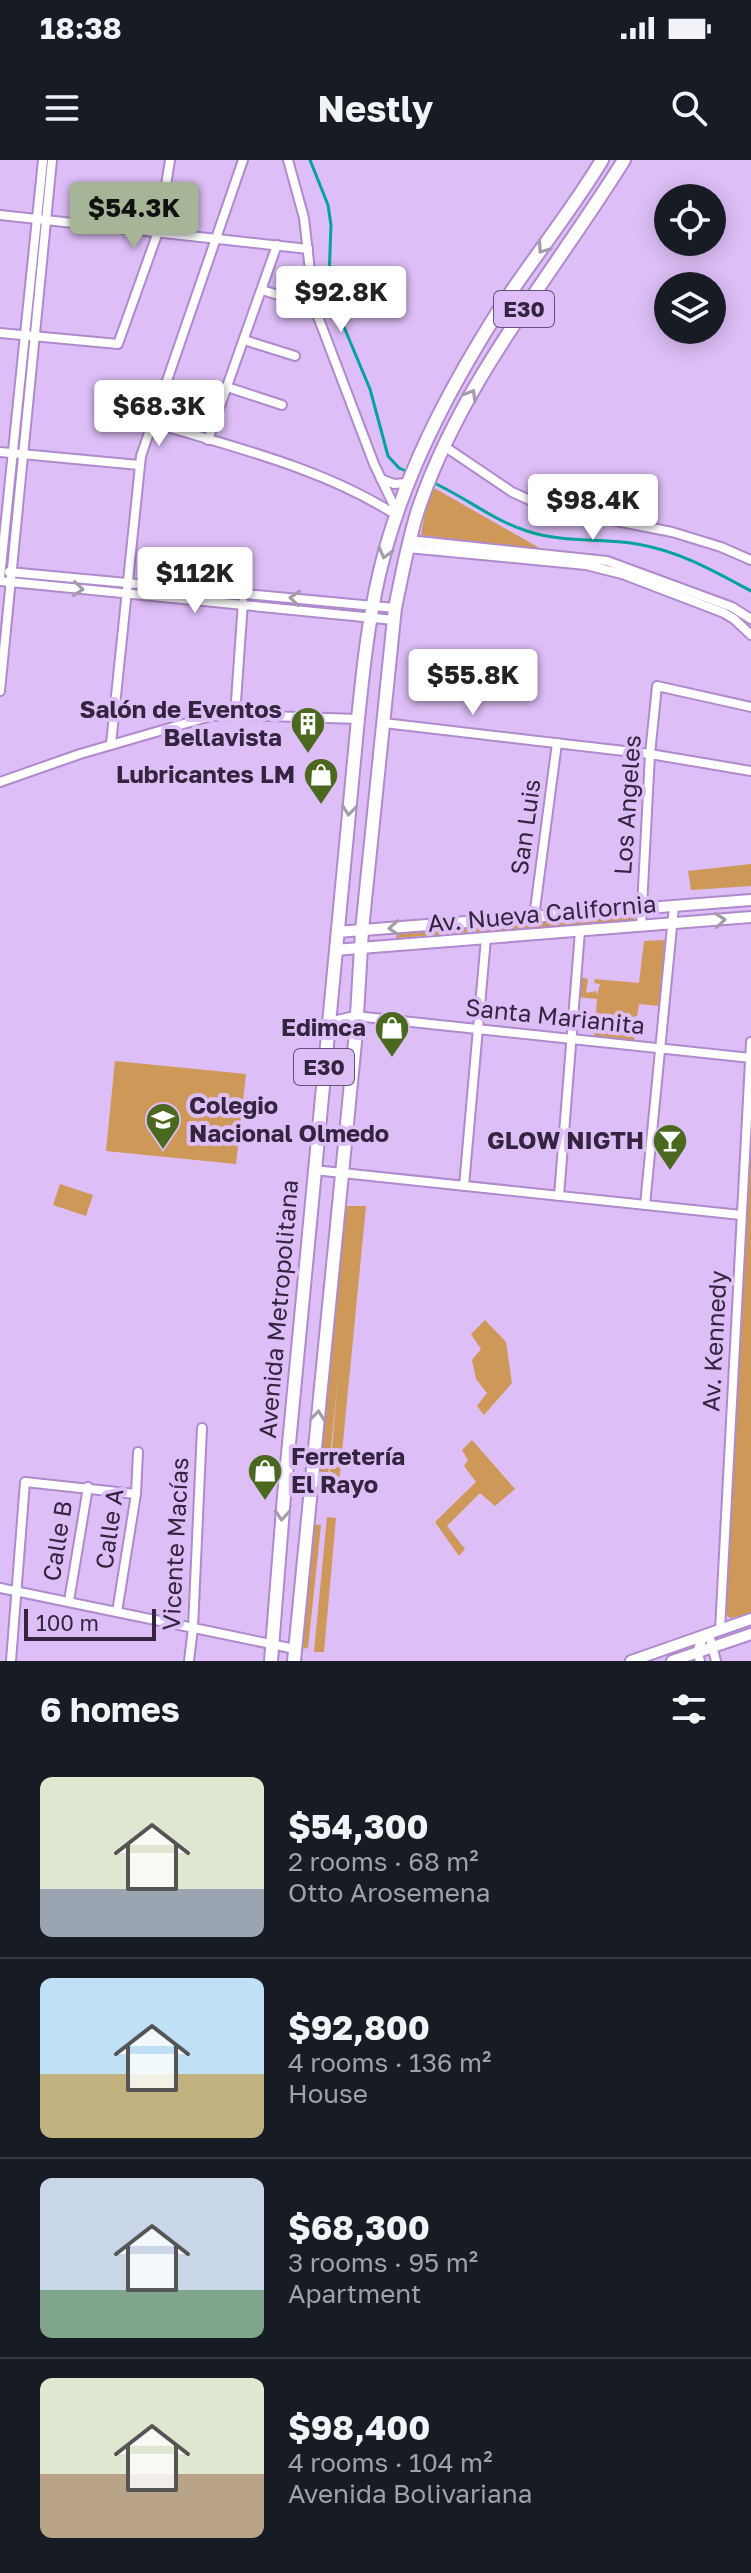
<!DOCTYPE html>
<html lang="en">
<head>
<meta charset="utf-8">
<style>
	:root { --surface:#171b24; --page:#20242c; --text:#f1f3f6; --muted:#9ea1a6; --line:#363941; --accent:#a6b595 }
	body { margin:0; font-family:"Golos Text",sans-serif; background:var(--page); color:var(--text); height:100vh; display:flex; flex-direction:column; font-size:30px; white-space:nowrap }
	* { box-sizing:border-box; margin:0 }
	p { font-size:26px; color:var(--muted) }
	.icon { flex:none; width:44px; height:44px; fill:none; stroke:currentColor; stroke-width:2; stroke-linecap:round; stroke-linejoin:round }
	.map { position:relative; height:1501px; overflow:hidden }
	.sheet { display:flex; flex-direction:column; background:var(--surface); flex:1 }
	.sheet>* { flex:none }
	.buttons { position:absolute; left:654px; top:24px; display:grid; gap:16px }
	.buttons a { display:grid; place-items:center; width:72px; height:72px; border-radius:50%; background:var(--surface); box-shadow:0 4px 20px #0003; font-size:40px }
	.scale { position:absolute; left:24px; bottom:20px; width:132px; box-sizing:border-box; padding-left:8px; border:4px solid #33243f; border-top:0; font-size:22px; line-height:28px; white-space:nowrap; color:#33243f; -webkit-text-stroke:6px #ddbef6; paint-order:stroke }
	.price { position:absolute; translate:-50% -68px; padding:0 18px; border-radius:8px; background:#fff; color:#222; font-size:26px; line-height:52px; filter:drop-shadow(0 2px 4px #0008) }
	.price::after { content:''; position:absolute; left:50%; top:48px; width:24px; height:18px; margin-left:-12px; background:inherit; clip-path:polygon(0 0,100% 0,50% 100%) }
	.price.current { background:var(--accent); color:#111 }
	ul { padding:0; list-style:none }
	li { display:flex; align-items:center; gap:24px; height:200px; padding:0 40px }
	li+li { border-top:2px solid var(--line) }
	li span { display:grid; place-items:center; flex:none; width:224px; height:160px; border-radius:12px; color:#555 }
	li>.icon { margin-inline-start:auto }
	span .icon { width:96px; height:96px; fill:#fffc; stroke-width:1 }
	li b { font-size:34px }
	h2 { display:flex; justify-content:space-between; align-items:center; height:96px; padding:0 40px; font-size:34px }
	.status { display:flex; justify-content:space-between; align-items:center; height:56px; padding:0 40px; background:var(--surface); direction:ltr }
	.status svg { height:22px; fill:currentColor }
	header { display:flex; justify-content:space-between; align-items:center; height:104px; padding:0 40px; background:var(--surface); font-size:36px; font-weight:700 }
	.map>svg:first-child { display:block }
	.green { fill:#ce9858 }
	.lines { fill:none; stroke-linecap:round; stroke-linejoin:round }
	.stream { stroke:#00a49d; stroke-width:3 }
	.minor-casing { stroke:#b08acd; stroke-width:12 }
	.tertiary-casing { stroke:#b08acd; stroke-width:14 }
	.trunk-casing { stroke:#b08acd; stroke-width:16 }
	.minor { stroke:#fff; stroke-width:8 }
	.tertiary { stroke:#fff; stroke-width:10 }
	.trunk { stroke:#fff; stroke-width:12 }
	.oneway { stroke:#a39ca9 }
	.labels { text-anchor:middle; stroke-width:8; stroke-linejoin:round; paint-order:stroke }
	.shield { fill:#ddbef6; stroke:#665276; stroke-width:2 }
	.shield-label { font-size:22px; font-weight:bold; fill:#33243f }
	.poi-label { font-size:24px; font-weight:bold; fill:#33243f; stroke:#ddbef6; text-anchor:end }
	.street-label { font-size:24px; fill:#33243f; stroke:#ddbef6 }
</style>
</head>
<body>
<div class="status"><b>18:38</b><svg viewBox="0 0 49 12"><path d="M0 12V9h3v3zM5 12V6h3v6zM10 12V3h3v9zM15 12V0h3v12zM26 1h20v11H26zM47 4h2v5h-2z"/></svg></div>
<header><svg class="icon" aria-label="menu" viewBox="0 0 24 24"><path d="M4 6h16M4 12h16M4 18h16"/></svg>Nestly<svg class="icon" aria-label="search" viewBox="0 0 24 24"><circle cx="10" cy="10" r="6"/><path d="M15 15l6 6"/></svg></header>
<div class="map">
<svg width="751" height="1501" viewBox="0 0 751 1501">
	<rect width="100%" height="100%" fill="#ddbef6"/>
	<g class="green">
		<path d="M434,328l109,62 -122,-15 5,-28z"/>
		<path d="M751,704v22l-60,4 -3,-19z"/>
		<path d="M633,755l1,5 -238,18 1,-4z"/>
		<path d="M665,780l-6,66 -20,-2 -2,12 -4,1 -3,16 5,2 -1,8 -40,-5 3,-39 -19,-2 1,-20 9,2 -2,14 10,-2 1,4 3,-11 -6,-1 1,-4 44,4 5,-42z"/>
		<path d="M115,901l131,13 -10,90 -130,-13z"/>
		<path d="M751,943v511l-21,4 -7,-6z"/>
		<path d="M60,1024l33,11 -7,21 -33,-11z"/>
		<path d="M344,1046h22l-27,277h-10l9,-106 -12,119 -10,-1z"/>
		<path d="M485,1160l21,22 6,41 -28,32 -7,-9 10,-13 -11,-14 -4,-19 9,-11 -10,-15z"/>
		<path d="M472,1280l43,49 -20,17 -15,-13 -33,33 18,23 -6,7 -24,-34 41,-40 -12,-16 4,-6 -6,-10z"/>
		<path d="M327,1357l9,1 -12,134h-10z"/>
		<path d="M313,1364l8,1 -13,123 -8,1z"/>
	</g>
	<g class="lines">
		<g class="stream">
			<path d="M310,0l18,45 3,20 -2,54 7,29 34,81 18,67 11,12 9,4"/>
			<path d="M434,323c31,14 60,38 93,48 36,12 73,7 110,13 42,7 77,27 114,47"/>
		</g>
		<defs>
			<g id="minor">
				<path d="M288,0l16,58 10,88 60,158 23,48"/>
				<path d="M0,55l308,34"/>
				<path d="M262,130l52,16"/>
				<path d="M0,173l118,11 41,-115 11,-69"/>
				<path d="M244,180l51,16"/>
				<path d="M227,227l55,18"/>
				<path d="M151,262c82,25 172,46 245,93"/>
				<path d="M208,280l69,-195"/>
				<path d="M444,286l68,46 33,15 127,25 49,15 30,13"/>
				<path d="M0,292l139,13"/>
				<path d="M381,319l13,5 14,-1"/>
				<path d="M409,380l198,21 125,46 19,12"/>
				<path d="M408,388l178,17 36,9 102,39 10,6 17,16"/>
				<path d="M9,412l386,36"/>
				<path d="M0,417l43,-417"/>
				<path d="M0,421l394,39"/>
				<path d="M0,531l52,-531"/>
				<path d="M235,555l8,-113"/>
				<path d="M384,563l266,31 101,17"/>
				<path d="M111,584l30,-288 102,-296"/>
				<path d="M0,622l80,-28 131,-38 24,-1 123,4"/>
				<path d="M534,757l23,-174"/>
				<path d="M641,766l9,-172 7,-68 94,21"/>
				<path d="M328,862l27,-6 396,42"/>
				<path d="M314,1010l427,45"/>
				<path d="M464,1026l22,-248"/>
				<path d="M559,1036l21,-265"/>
				<path d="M645,1045l29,-299"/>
				<path d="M0,1428l295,61"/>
				<path d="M69,1441l19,-114"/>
				<path d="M117,1452l19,-118 2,-42"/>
				<path d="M709,1474l7,27"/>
				<path d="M11,1501l14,-179 111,12"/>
				<path d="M189,1501l4,-33 9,-200"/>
				<path d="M700,1501c-6,-17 4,-26 20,-31l31,-588"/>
			</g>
			<g id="tertiary">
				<path d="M337,772l414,-32"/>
				<path d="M335,790l416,-33"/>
				<path d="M631,1501l120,-42"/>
				<path d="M672,1501l79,-27"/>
			</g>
			<g id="trunk">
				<path d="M271,1501l13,-165 74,-777c5,-48 10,-97 21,-144 22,-95 68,-183 120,-265 33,-51 72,-98 103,-150"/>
				<path d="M294,1501l62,-629 6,-102 33,-322c7,-33 13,-68 24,-101 44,-128 134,-233 205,-347"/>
			</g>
		</defs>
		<use href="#minor" class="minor-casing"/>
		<use href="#tertiary" class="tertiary-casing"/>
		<use href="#trunk" class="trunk-casing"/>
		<use href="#minor" class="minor"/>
		<use href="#tertiary" class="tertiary"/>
		<use href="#trunk" class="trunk"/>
	</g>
	<defs><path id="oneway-chevron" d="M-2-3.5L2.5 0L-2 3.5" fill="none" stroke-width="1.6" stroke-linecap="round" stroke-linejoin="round" transform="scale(2)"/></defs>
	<g class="oneway">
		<use href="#oneway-chevron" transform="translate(543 88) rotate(125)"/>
		<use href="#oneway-chevron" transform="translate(471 235) rotate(-59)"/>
		<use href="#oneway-chevron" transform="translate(385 393) rotate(105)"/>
		<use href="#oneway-chevron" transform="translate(78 429) rotate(5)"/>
		<use href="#oneway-chevron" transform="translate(295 438) rotate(-175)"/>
		<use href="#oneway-chevron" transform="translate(349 650) rotate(96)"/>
		<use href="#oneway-chevron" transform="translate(720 760) rotate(-5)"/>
		<use href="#oneway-chevron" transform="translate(394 768) rotate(176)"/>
		<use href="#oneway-chevron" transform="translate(318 1256) rotate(-84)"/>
		<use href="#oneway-chevron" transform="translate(282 1355) rotate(94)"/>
	</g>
	<defs>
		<symbol id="building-pin" viewBox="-11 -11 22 30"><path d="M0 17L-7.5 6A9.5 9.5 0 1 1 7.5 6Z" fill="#4a691f" stroke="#ddbef6"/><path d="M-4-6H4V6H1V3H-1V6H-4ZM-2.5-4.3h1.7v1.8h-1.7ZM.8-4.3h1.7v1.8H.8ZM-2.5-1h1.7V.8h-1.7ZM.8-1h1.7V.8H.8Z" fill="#fff"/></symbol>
		<symbol id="shop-pin" viewBox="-11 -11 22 30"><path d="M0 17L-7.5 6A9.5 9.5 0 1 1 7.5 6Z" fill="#4a691f" stroke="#ddbef6"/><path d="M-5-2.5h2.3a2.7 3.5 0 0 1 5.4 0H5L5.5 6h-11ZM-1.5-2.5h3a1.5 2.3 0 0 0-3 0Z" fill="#fff"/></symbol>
		<symbol id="school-pin" viewBox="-11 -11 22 30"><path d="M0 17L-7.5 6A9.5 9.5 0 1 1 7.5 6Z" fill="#4a691f" stroke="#ddbef6"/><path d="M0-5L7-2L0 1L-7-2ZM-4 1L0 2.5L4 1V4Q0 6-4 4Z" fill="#fff"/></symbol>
		<symbol id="bar-pin" viewBox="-11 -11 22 30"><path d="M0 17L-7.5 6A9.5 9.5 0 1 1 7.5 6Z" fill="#4a691f" stroke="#ddbef6"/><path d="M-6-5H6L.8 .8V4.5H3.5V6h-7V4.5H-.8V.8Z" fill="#fff"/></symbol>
	</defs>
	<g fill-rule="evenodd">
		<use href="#building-pin" x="288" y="544" width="40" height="54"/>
		<use href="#shop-pin" x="301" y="595" width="40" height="54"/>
		<use href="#shop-pin" x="372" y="848" width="40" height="54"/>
		<use href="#school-pin" x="143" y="940" width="40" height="54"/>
		<use href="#bar-pin" x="650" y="961" width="40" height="54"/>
		<use href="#shop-pin" x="245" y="1291" width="40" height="54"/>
	</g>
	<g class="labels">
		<g class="shield">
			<rect x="494" y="131" width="60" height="36" rx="6"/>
			<rect x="294" y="889" width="60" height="36" rx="6"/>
		</g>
		<g class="shield-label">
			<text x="524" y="157">E30</text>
			<text x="324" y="915">E30</text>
		</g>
		<g class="poi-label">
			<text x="282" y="558">Salón de Eventos<tspan x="282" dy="28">Bellavista</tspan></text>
			<text x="295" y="623">Lubricantes LM</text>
			<text x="366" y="876">Edimca</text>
			<text x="189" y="954" text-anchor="start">Colegio<tspan x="189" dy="28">Nacional Olmedo</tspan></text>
			<text x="644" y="989">GLOW NIGTH</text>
			<text x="291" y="1305" text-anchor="start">Ferretería<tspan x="291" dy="28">El Rayo</tspan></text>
		</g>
		<g class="street-label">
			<text transform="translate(628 645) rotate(-86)" y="8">Los Angeles</text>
			<text transform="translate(526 667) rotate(-82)" y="8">San Luis</text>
			<text transform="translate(542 754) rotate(-5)" y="8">Av. Nueva California</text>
			<text transform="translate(555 857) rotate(6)" y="8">Santa Marianita</text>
			<text transform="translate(279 1149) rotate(-85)" y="8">Avenida Metropolitana</text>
			<text transform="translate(715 1181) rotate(-87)" y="8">Av. Kennedy</text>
			<text transform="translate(110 1369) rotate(-82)" y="8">Calle A</text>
			<text transform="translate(58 1381) rotate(-81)" y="8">Calle B</text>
			<text transform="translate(176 1384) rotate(-87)" y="8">Vicente Macías</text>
		</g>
	</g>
</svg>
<div class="buttons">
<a><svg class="icon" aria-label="locate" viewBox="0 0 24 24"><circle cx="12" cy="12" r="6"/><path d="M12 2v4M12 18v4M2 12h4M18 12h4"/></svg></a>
<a><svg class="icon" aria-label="layers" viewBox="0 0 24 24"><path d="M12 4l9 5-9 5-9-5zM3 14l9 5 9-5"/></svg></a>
</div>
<div class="scale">100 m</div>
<b class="price current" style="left:134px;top:90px">$54.3K</b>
<b class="price" style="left:341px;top:174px">$92.8K</b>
<b class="price" style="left:159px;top:288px">$68.3K</b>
<b class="price" style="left:593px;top:382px">$98.4K</b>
<b class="price" style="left:195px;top:455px">$112K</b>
<b class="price" style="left:473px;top:557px">$55.8K</b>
</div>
<section class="sheet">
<h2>6 homes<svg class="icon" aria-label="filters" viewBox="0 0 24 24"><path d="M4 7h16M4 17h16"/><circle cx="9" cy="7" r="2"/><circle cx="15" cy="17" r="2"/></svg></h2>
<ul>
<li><span style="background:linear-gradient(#dfe7d0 70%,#9aa5b1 0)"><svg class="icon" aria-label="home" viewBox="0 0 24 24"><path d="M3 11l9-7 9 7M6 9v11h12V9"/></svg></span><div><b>$54,300</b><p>2 rooms · 68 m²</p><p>Otto Arosemena</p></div></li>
<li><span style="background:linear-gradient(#bfe0f5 60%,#c2b280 0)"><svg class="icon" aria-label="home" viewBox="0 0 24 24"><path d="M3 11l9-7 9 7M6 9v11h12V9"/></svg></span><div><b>$92,800</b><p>4 rooms · 136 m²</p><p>House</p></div></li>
<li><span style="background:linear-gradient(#c9d6e8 70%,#7fa58c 0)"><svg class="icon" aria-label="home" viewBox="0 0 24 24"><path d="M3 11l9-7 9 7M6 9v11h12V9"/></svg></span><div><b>$68,300</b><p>3 rooms · 95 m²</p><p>Apartment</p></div></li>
<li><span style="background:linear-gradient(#dfe7d0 60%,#b9a48a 0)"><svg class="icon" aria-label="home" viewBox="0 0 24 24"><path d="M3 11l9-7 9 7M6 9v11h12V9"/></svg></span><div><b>$98,400</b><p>4 rooms · 104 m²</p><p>Avenida Bolivariana</p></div></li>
</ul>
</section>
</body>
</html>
